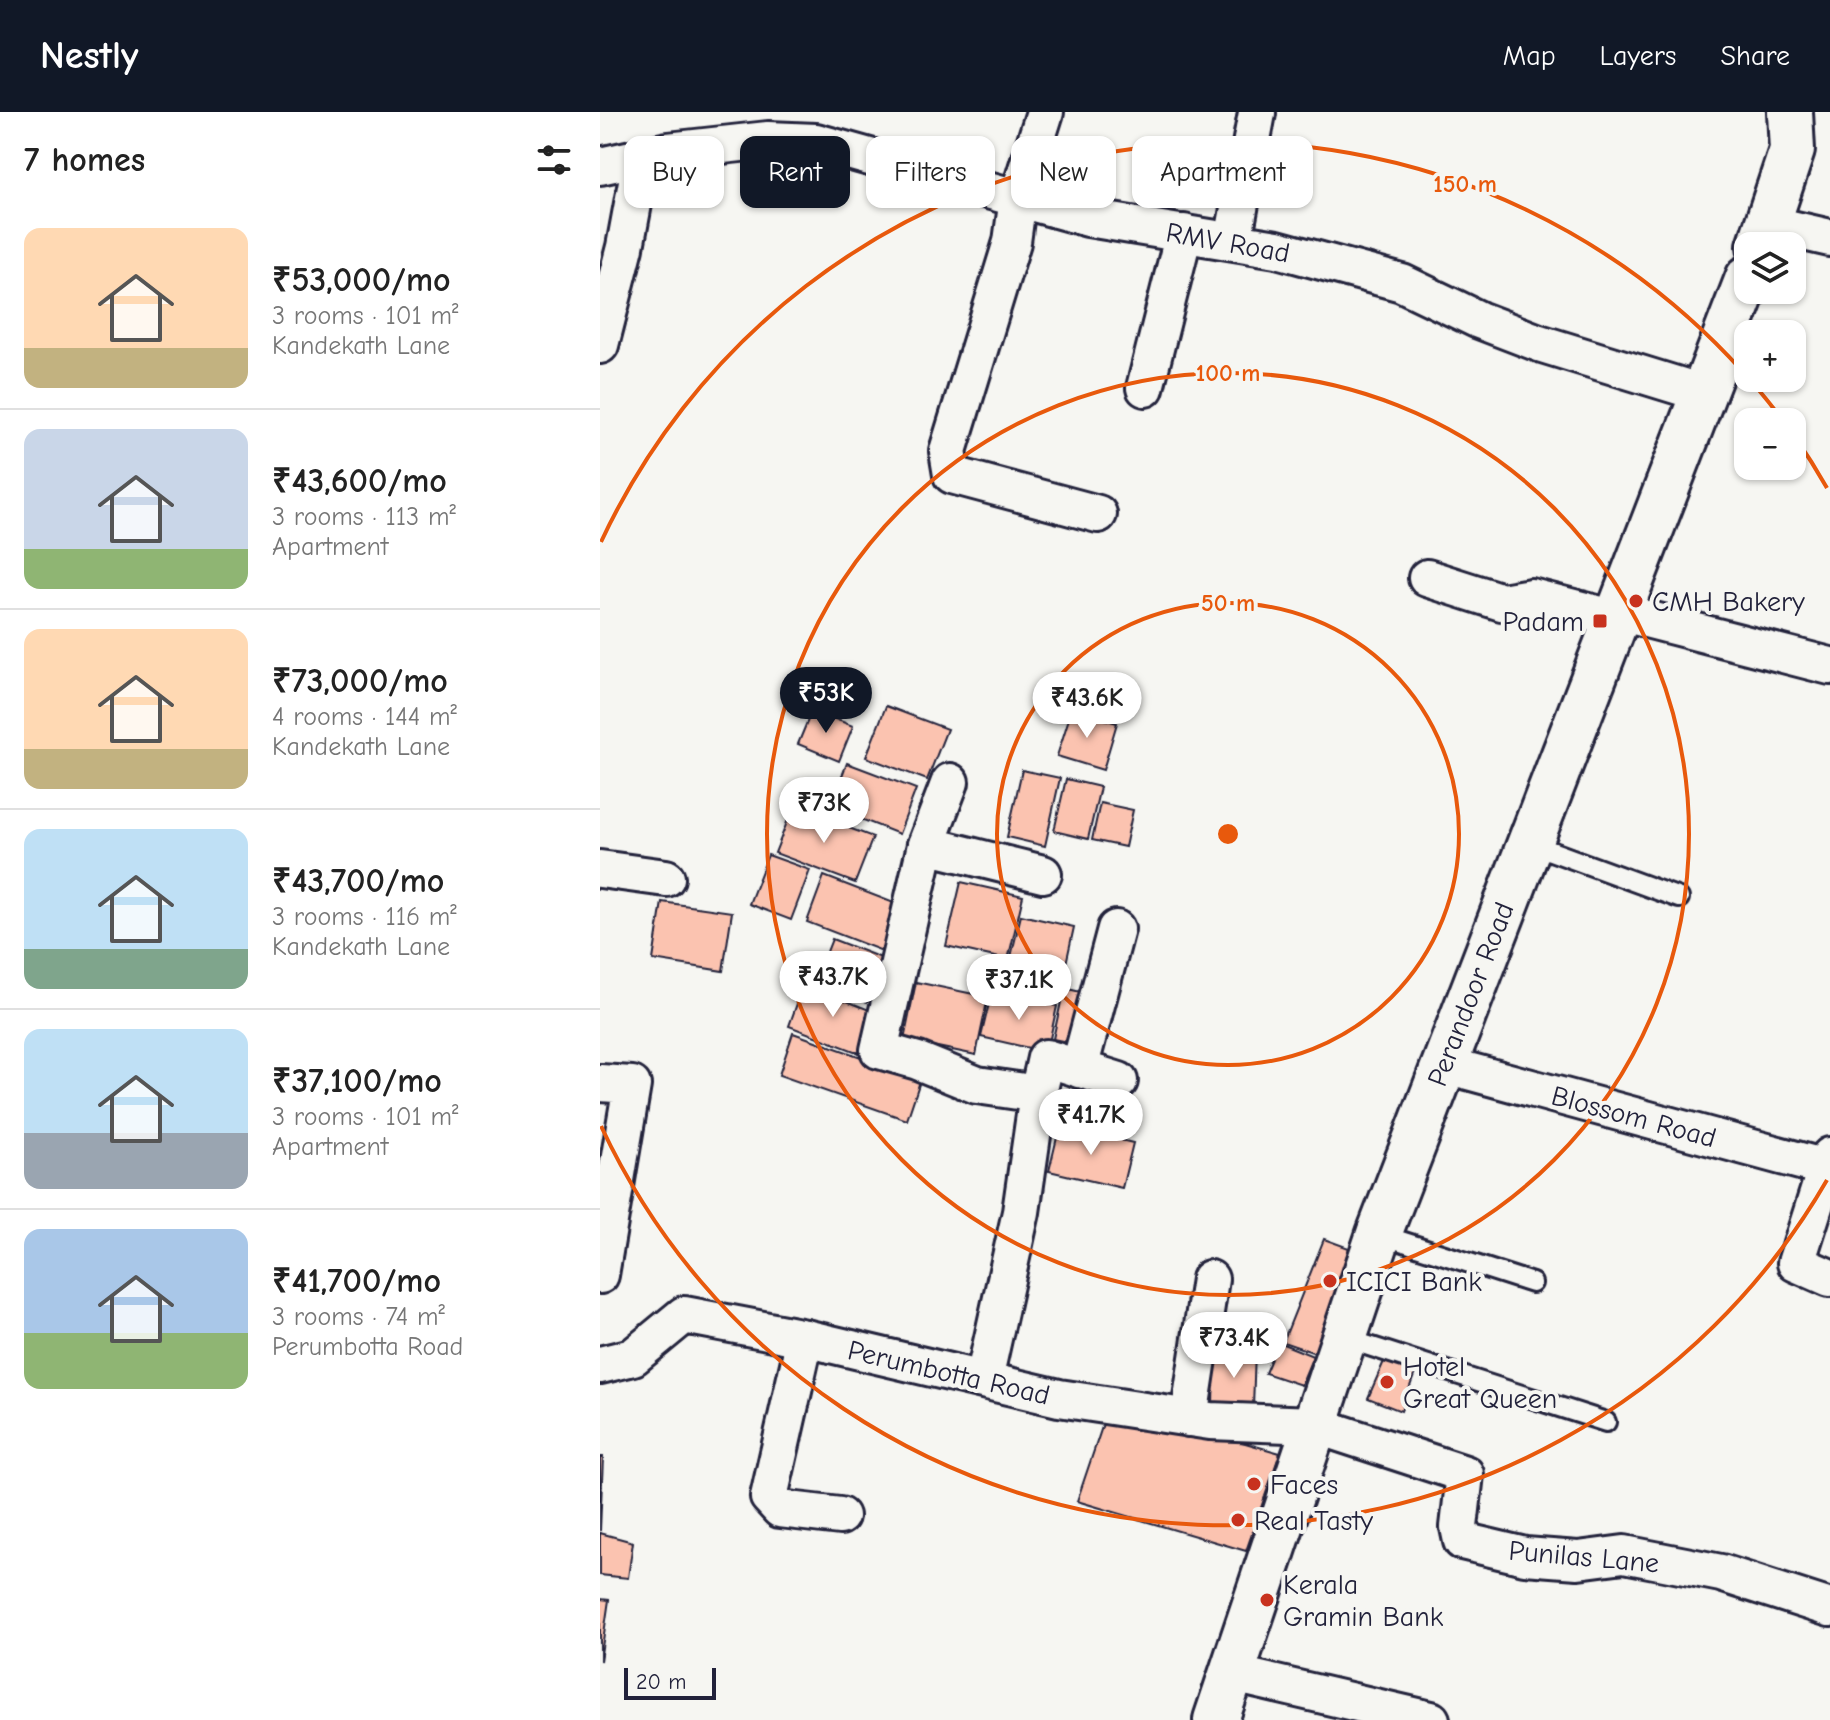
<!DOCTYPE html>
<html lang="en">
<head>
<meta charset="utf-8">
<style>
	:root { --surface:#fff; --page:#f2f2f2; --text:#222; --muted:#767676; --line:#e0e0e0; --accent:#111827 }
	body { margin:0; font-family:"Comic Neue",sans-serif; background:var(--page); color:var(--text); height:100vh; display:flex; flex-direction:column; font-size:30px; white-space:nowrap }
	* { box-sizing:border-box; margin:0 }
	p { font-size:26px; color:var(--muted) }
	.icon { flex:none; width:44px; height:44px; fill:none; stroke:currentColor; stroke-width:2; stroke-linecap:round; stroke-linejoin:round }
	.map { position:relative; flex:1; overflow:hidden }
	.drawer { display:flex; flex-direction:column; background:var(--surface); width:600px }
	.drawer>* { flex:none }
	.hud { position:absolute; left:24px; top:24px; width:760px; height:72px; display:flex; gap:16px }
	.controls { position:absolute; left:1134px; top:120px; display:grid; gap:16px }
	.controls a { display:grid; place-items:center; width:72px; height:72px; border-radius:16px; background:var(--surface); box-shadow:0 2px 6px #0004; font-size:40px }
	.scale { position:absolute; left:24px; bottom:20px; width:92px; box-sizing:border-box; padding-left:8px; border:4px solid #22223b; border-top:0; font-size:22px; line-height:28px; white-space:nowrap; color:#22223b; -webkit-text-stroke:6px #f6f6f2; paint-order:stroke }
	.price { position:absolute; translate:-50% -68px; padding:0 18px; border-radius:28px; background:#fff; color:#222; font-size:26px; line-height:52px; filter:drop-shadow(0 2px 4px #0008) }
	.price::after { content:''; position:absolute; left:50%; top:48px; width:24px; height:18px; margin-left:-12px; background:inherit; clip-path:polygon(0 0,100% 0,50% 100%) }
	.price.on { background:var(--accent); color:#fff }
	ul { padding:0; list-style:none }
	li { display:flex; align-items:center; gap:24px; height:200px; padding:0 24px }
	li+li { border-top:2px solid var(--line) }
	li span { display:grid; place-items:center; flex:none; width:224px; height:160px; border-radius:16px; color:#555 }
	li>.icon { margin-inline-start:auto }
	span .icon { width:96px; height:96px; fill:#fffc; stroke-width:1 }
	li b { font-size:34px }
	h2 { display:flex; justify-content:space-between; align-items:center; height:96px; padding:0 24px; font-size:34px }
	.chip { padding:0 28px; border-radius:16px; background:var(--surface); box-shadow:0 2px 6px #0004; font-size:28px; line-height:72px }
	.chip.on { background:var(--accent); color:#fff }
	header { display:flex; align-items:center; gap:48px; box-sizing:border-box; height:112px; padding:0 40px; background:var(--accent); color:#fff }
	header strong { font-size:38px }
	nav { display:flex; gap:44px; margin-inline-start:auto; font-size:28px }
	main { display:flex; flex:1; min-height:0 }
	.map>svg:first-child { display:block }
	.building { fill:#fbc3b0; stroke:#22223b; stroke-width:2 }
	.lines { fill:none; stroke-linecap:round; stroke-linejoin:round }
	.lane-casing { stroke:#22223b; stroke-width:24 }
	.street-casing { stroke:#22223b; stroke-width:42 }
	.secondary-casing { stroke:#22223b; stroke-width:50 }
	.lane { stroke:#f6f6f2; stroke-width:18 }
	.street { stroke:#f6f6f2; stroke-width:36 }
	.secondary { stroke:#f6f6f2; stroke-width:44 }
	.ring { fill:none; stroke:#e8590c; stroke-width:4 }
	.poi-dot { fill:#c8321e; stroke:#f6f6f2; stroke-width:3 }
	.labels { text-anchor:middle; stroke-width:8; stroke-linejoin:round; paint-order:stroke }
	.street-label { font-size:28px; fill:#22223b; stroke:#f6f6f2 }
	.poi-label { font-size:28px; fill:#22223b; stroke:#f6f6f2; text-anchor:start }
	.centre { fill:#e8590c; stroke:#f6f6f2; stroke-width:4 }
	.ring-label { font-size:24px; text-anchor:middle; font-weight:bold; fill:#e8590c; stroke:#f6f6f2; stroke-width:8; stroke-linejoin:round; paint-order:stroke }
</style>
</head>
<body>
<header>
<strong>Nestly</strong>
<nav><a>Map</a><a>Layers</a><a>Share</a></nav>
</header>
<main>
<section class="drawer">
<h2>7 homes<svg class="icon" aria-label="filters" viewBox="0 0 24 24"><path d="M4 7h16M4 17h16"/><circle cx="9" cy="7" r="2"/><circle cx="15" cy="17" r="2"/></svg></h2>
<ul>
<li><span style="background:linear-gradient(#ffd9b3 75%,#c2b280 0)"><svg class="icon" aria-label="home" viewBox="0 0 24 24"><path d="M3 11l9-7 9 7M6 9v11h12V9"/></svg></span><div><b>₹53,000/mo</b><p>3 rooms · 101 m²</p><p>Kandekath Lane</p></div></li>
<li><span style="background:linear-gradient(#c9d6e8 75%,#8fb573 0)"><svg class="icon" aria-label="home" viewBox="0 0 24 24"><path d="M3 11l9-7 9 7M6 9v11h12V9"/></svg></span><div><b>₹43,600/mo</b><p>3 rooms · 113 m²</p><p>Apartment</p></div></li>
<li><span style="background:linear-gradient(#ffd9b3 75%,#c2b280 0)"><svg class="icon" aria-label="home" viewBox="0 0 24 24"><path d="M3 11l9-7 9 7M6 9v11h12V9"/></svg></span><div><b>₹73,000/mo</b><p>4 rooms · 144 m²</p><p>Kandekath Lane</p></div></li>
<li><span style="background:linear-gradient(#bfe0f5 75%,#7fa58c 0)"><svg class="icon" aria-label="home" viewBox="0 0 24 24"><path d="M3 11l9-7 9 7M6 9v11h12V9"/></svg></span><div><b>₹43,700/mo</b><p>3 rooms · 116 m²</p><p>Kandekath Lane</p></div></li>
<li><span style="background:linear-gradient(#bfe0f5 65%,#9aa5b1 0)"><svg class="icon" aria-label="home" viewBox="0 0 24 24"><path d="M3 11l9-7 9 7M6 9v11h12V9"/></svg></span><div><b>₹37,100/mo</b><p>3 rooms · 101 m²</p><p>Apartment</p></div></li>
<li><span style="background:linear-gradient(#a9c7e8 65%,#8fb573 0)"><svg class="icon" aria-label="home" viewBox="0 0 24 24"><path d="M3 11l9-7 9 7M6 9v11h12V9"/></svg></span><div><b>₹41,700/mo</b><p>3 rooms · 74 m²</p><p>Perumbotta Road</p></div></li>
</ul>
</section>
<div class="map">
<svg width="1230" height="1608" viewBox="0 0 1230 1608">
	<rect width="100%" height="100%" fill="#f6f6f2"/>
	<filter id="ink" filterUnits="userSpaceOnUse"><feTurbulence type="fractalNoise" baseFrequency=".0125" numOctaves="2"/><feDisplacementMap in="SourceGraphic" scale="16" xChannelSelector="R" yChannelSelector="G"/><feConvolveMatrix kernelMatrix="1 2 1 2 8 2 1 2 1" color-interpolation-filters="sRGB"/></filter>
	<g filter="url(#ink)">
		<g class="building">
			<path d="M286,594l61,23 -20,51 -61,-23z"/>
			<path d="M472,597l45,14 -14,47 -46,-14z"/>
			<path d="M212,598l41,16 -14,35 -41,-17z"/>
			<path d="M247,651l69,26 -17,45 -69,-27z"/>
			<path d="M422,658l38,8 -15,68 -38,-9z"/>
			<path d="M466,667l34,8 -12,52 -34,-8z"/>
			<path d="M500,691l33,7 -8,37 -33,-7z"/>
			<path d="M193,695l80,30 -18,46 -80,-30z"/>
			<path d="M168,743l42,15 -19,50 -42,-16z"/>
			<path d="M224,764l83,32 -17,46 -83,-32z"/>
			<path d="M361,770l62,14 -15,64 -62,-14z"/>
			<path d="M62,790l70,10 -9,59 -70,-11z"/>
			<path d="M421,803l53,12 -10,46 -54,-12z"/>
			<path d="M232,827l52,20 -17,43 -52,-20z"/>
			<path d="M316,870l72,15 -12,58 -72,-15z"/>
			<path d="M204,872l73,29 -15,41 -73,-28z"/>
			<path d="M464,876l29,7 -11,50 -29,-6z"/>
			<path d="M392,879l65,15 -10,46 -66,-15z"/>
			<path d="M193,921l128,45 -14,42 -128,-45z"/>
			<path d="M460,1013l73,18 -11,45 -73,-17z"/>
			<path d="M724,1127l25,9 -31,106 -35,-12z"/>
			<path d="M678,1230l35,14 -12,29 -36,-12z"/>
			<path d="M655,1238l-2,58 -40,-1 1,-53z"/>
			<path d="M785,1247l31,11 -15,41 -33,-13z"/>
			<path d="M506,1303l101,17 73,21 -34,98 -169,-50z"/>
			<path d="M0,1345h3l-3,74z"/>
			<path d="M0,1421l33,9 -5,36 -28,-3z"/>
			<path d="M0,1487l9,1 -9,61z"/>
		</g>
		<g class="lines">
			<defs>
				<g id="lane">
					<path d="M929,731l150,55"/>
					<path d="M779,1122l153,49"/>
					<path d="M744,1226l262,84"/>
				</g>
				<g id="street">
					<path d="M445,0l-27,86 -6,44 -64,209 4,24 146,39"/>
					<path d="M0,54l68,-15 100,-11 48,2 272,76 189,31 125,34 77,37 60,23 163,50"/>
					<path d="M1169,112l61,14"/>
					<path d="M633,129l24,-128"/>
					<path d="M0,233l25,-98 17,-92"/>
					<path d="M545,276l39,-155"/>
					<path d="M827,466l75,24 29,-5 85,22"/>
					<path d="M1019,500l211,54"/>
					<path d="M350,670l-24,63 -47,205 39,11 59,24 61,9 -17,118 -37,167"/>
					<path d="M326,733l117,29"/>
					<path d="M0,757l66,9"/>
					<path d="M842,952l384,104"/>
					<path d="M479,957l37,-140"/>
					<path d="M0,971l32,2 -32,190"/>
					<path d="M438,982l8,-36 73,23"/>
					<path d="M1230,1044l-34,107 34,15"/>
					<path d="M205,1226l-36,159 11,12 60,7"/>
					<path d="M0,1253l33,-8 51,-42 121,23 254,60 151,23 105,4 150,49 -6,53 3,14 63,15 53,4 46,-6 97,19 109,35"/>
					<path d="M589,1306l21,-139"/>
					<path d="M629,1561l202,47"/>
				</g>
				<g id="secondary">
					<path d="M1160,134l32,-96 -2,-38"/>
					<path d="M616,1608l163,-486 369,-956"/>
				</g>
			</defs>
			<use href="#lane" class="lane-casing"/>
			<use href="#street" class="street-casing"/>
			<use href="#secondary" class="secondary-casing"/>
			<use href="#lane" class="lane"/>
			<use href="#street" class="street"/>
			<use href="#secondary" class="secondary"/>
		</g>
	</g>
	<g class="ring">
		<circle cx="628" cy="722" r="231"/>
		<circle cx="628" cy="722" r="461"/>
		<path d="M1227 1068A692 692 0 0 1 1 1014M1 430A692 692 0 0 1 1181 306M1195 325A692 692 0 0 1 1227 376"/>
	</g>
	<g class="poi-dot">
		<circle cx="1036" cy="489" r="8"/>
		<rect x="992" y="501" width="16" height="16" rx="4"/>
		<circle cx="730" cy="1169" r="8"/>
		<circle cx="787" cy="1270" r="8"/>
		<circle cx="654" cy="1372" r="8"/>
		<circle cx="638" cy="1408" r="8"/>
		<circle cx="667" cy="1488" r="8"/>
	</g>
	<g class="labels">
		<g class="street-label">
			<text transform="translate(628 130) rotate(10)" y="10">RMV Road</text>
			<text transform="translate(870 882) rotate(-69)" y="10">Perandoor Road</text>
			<text transform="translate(1034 1004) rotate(15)" y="10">Blossom Road</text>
			<text transform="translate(349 1260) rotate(13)" y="10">Perumbotta Road</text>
			<text transform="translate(984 1444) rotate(5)" y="10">Punilas Lane</text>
		</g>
		<g class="poi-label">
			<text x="1052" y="499">CMH Bakery</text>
			<text x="984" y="519" text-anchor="end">Padam</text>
			<text x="746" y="1179">ICICI Bank</text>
			<text x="803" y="1264">Hotel<tspan x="803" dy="32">Great Queen</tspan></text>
			<text x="670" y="1382">Faces</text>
			<text x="654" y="1418">Real Tasty</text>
			<text x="683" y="1482">Kerala<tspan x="683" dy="32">Gramin Bank</tspan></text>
		</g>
	</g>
	<circle cx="628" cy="722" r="12" class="centre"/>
	<g class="ring-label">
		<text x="865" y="80">150 m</text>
		<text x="628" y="269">100 m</text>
		<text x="628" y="499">50 m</text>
	</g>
</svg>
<div class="controls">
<a><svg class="icon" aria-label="layers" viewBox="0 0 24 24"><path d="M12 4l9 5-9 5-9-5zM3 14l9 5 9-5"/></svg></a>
<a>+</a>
<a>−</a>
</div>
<div class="scale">20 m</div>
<b class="price on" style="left:226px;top:623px">₹53K</b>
<b class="price" style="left:487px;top:628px">₹43.6K</b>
<b class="price" style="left:224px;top:733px">₹73K</b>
<b class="price" style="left:233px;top:907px">₹43.7K</b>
<b class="price" style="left:419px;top:910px">₹37.1K</b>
<b class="price" style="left:491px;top:1045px">₹41.7K</b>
<b class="price" style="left:634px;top:1268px">₹73.4K</b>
<div class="hud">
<a class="chip">Buy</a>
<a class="chip on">Rent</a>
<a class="chip">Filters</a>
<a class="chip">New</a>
<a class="chip">Apartment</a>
</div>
</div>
</main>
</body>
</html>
